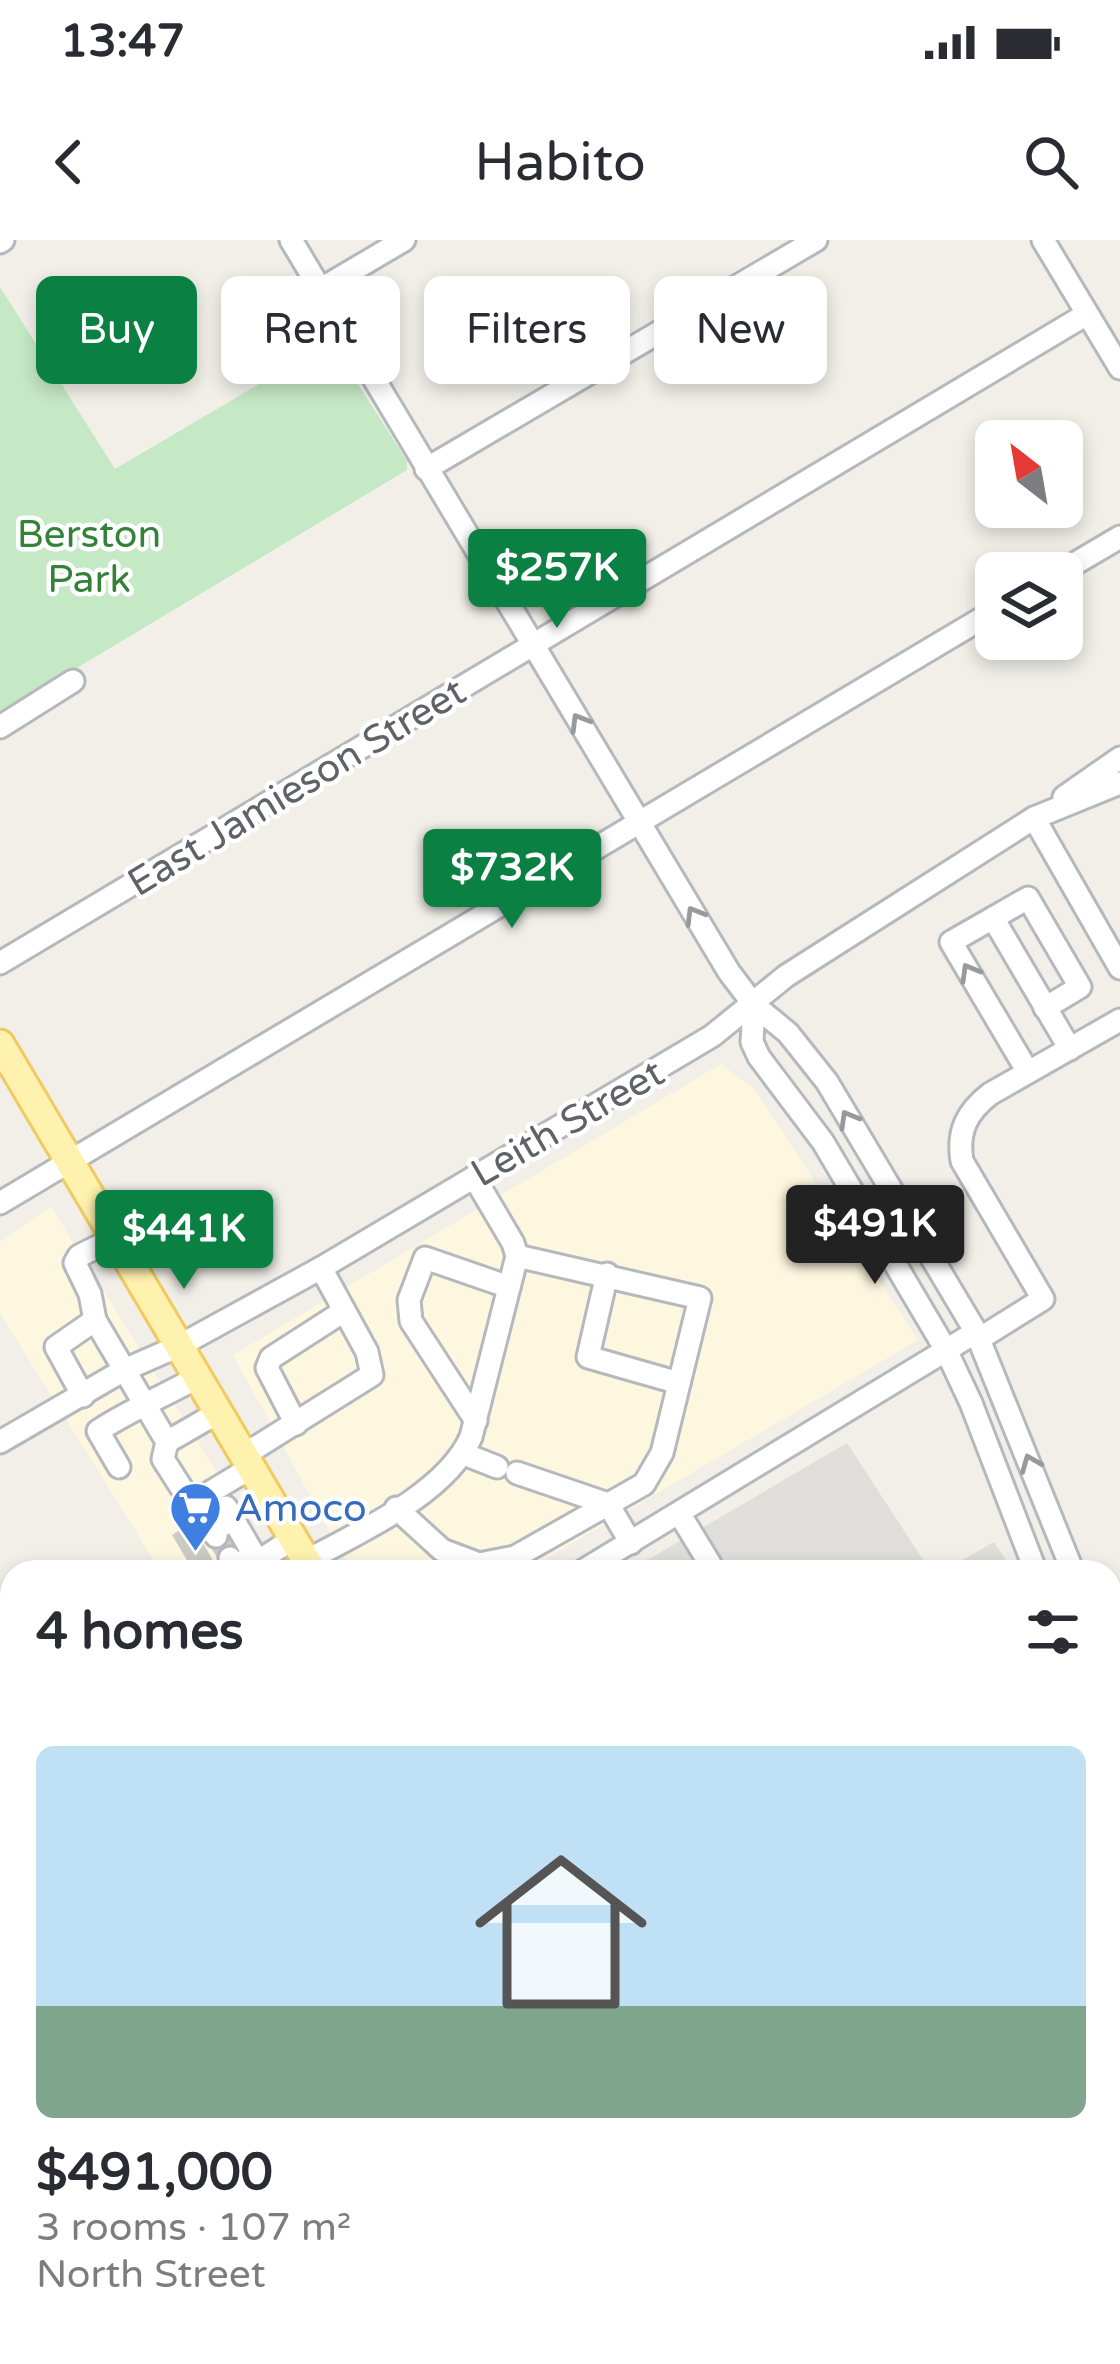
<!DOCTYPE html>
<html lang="en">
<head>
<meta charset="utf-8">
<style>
	:root { --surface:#fff; --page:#f2f2f3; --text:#2b2b33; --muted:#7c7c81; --line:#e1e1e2; --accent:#0b8043 }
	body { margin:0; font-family:"Varela Round",sans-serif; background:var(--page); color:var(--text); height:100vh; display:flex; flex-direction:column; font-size:45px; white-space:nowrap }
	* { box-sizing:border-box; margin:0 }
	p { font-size:39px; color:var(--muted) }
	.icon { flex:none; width:66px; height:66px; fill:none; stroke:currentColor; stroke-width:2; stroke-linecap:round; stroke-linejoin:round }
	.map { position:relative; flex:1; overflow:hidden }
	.sheet { position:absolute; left:0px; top:1320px; width:1122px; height:804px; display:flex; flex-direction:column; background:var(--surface); border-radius:36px 36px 0 0; box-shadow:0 6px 18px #0003 }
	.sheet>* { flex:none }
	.top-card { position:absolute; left:36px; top:36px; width:1050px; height:108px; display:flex; gap:24px }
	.needle { width:78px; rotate:329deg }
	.buttons { position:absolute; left:975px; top:180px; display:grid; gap:24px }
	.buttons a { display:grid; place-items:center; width:108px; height:108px; border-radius:18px; background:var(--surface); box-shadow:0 6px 18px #0003; font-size:60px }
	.price { position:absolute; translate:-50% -102px; padding:0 27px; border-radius:12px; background:var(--accent); color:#fff; font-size:39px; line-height:78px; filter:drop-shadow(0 3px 6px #0008) }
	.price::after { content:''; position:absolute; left:50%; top:72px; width:36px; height:27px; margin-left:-18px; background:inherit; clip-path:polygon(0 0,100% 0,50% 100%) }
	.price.active { background:#222; color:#fff }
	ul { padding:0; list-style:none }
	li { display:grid; align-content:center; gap:24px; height:636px; padding:0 36px }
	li+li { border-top:3px solid var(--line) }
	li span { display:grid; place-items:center; height:372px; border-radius:18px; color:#555 }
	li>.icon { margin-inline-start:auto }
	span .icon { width:216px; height:216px; fill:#fffc; stroke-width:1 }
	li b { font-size:51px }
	h2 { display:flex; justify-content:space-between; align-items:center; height:144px; padding:0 36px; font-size:51px }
	.chip { padding:0 42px; border-radius:18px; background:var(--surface); box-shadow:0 6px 18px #0003; font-size:42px; line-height:108px }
	.chip.active { background:var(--accent); color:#fff }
	.status { display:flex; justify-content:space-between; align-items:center; height:84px; padding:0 60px; background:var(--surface); direction:ltr }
	.status svg { height:33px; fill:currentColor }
	header { display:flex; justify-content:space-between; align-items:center; height:156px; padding:0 36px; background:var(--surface); font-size:54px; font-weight:600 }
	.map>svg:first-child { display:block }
	.commercial { fill:#fef7e0 }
	.industrial { fill:#e0deda }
	.education { fill:#e1ded6 }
	.green { fill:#c5e8c5 }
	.building { fill:#cccac5 }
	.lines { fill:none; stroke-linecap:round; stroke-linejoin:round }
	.minor-casing { stroke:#b5b8bc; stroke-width:27 }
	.major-casing { stroke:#f2c960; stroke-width:33 }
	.path { stroke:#9cc7a9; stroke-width:3; stroke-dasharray:12 6; stroke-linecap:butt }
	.minor { stroke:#fff; stroke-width:21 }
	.major { stroke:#fff2af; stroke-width:27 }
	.oneway { stroke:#979a9d }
	.labels { text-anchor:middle; stroke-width:9; stroke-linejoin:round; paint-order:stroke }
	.park-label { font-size:39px; fill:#348238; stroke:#fff }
	.street-label { font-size:39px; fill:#5f6368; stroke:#fff }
	.shop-label { font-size:39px; fill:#366cbe; stroke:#fff; text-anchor:start }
</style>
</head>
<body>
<div class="status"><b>13:47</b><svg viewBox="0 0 49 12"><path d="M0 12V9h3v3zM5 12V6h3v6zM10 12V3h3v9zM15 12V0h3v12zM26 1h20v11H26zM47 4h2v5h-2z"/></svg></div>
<header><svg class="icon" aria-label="back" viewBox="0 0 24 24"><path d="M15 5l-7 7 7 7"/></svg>Habito<svg class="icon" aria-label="search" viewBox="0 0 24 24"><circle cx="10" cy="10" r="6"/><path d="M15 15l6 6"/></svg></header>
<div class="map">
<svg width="1120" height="2124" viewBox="0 0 1120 2124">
	<rect width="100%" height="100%" fill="#f1efe8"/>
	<g class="commercial">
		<path d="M721,824l34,26 163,250 -395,232h-171l-119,-217z"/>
		<path d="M51,967l228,365h-118l-161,-259v-71z"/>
	</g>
	<g class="industrial">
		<path d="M847,1203l84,129h-304z"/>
		<path d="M994,1302l20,30h-73z"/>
	</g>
	<path class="education" d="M1110,1519l10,15v590h-274l-7,-12h271z"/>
	<path class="green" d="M0,47l115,182 216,-127 76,119v9l-407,244z"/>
	<g class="building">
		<path d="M191,1283l26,44 -8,5h-15l-22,-37z"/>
		<path d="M234,1285l13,22 -26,16 -14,-21z"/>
	</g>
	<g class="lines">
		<defs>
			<g id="minor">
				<path d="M291,0l438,732 25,33 34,28 39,49 149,250 97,240"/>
				<path d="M1043,0l77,128"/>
				<path d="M0,2l3,-2"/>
				<path d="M321,49l83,-49"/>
				<path d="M426,229l390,-229"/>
				<path d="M1059,333l61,-36"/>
				<path d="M0,487l73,-46"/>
				<path d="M1064,557l56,-39"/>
				<path d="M1034,578l86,150"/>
				<path d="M993,678l35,-20 52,89 -35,21"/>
				<path d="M0,723l1087,-649"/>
				<path d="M754,765l-2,37 7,15 64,85 123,208 25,53 65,169"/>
				<path d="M1028,832l-77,-130 42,-24 77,131"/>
				<path d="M0,963l996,-593"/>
				<path d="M115,998l-36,18 -4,7 15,31 5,26 72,122 52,-30"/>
				<path d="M607,1034l-19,83 91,26"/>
				<path d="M979,1099l64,-40 -81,-138c-5,-30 5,-49 28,-67l130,-74"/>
				<path d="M83,1156l-27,-49 39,-27"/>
				<path d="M476,1181l-65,-100 -2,-21 16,-42 84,29"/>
				<path d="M296,1184l-29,-56 4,-10 73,-47"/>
				<path d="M0,1202l124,-72 55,-24 142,-78 391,-232 74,-60 248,-158 86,-35"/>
				<path d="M167,1202l-4,17 23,36 18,1"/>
				<path d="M464,1214l33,13"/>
				<path d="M244,1215l128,-80 -5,-23 -46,-84"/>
				<path d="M119,1227l-21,-36c32,-21 66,-35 100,-54"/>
				<path d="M517,1233l91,31 23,39"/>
				<path d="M396,1268l46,42 37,14 36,-7 129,-73 18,-31 38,-155 -183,-42"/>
				<path d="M679,1273l36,59"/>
				<path d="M223,1285l-19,-29 48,-29"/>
				<path d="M216,1296l-11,-16 21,-13 28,48"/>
				<path d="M230,1318l5,8 19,-11 6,5 33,-21"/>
				<path d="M306,1321c53,-29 140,-67 165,-124l46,-181 -4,-13 -39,-66"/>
				<path d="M581,1332l395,-240"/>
				<path d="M1110,1397l10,16"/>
				<path d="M0,1415l12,-1"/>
				<path d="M1110,1462l10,16"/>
				<path d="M0,1641l12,-2"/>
				<path d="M1110,1683l10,-2"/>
				<path d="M0,1860l12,-54"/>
				<path d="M0,2021l12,-8"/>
				<path d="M1072,2122l1,2"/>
				<path d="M287,2124l20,-12"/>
				<path d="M724,2124l20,-12"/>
				<path d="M852,2124l5,-12"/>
			</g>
			<g id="major">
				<path d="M0,804l313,528"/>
				<path d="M776,2112l8,12"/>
			</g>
		</defs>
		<use href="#minor" class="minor-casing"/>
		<use href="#major" class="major-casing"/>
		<g class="path">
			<path d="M1110,1855l10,-6"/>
			<path d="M1110,2031l10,17"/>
			<path d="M1110,2039l4,-2 -4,12"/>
			<path d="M1110,2076l10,2"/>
			<path d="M1110,2100l10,-6"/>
		</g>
		<use href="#minor" class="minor"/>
		<use href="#major" class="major"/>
	</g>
	<defs><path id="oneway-chevron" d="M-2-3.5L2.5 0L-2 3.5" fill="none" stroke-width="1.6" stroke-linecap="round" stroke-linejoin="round" transform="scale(3)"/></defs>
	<g class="oneway">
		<use href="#oneway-chevron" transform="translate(579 482) rotate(-121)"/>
		<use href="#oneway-chevron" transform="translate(694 675) rotate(-121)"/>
		<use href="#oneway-chevron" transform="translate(969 732) rotate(-120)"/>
		<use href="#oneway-chevron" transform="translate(848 879) rotate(-120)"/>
		<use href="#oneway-chevron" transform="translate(1030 1223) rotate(-112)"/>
	</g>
	<defs>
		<symbol id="supermarket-pin" viewBox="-11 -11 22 30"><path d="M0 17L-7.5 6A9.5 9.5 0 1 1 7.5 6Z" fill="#3f7fe0" stroke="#fff"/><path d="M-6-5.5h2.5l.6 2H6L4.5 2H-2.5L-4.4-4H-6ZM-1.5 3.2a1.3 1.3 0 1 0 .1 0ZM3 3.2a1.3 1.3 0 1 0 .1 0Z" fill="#fff"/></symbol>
	</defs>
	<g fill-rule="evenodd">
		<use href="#supermarket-pin" x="166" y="1238" width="59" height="81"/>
	</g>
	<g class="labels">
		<g class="park-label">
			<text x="89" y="307">Berston<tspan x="89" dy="45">Park</tspan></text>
		</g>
		<g class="street-label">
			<text transform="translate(296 546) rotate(-31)" y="14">East Jamieson Street</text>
			<text transform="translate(567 882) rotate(-30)" y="14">Leith Street</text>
		</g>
		<g class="shop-label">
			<text x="234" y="1281">Amoco</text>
		</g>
	</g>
</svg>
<div class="buttons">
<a><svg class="needle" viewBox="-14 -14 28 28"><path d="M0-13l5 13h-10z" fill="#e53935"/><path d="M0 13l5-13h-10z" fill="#7c7c81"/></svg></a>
<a><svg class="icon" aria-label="layers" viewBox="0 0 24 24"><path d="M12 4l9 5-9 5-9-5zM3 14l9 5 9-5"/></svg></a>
</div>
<b class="price" style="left:557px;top:391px">$257K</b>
<b class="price" style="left:512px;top:691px">$732K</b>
<b class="price active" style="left:875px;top:1047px">$491K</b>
<b class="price" style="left:184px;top:1052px">$441K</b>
<div class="top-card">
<a class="chip active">Buy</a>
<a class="chip">Rent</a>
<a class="chip">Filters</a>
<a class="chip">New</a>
</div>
<section class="sheet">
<h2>4 homes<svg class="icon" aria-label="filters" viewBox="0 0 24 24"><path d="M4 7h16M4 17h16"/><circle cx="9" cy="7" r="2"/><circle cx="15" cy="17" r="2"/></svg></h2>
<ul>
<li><span style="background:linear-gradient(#bfe0f5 70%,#7fa58c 0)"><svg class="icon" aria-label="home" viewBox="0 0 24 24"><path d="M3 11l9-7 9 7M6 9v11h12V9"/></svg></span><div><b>$491,000</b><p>3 rooms · 107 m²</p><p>North Street</p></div></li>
</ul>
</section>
</div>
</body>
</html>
